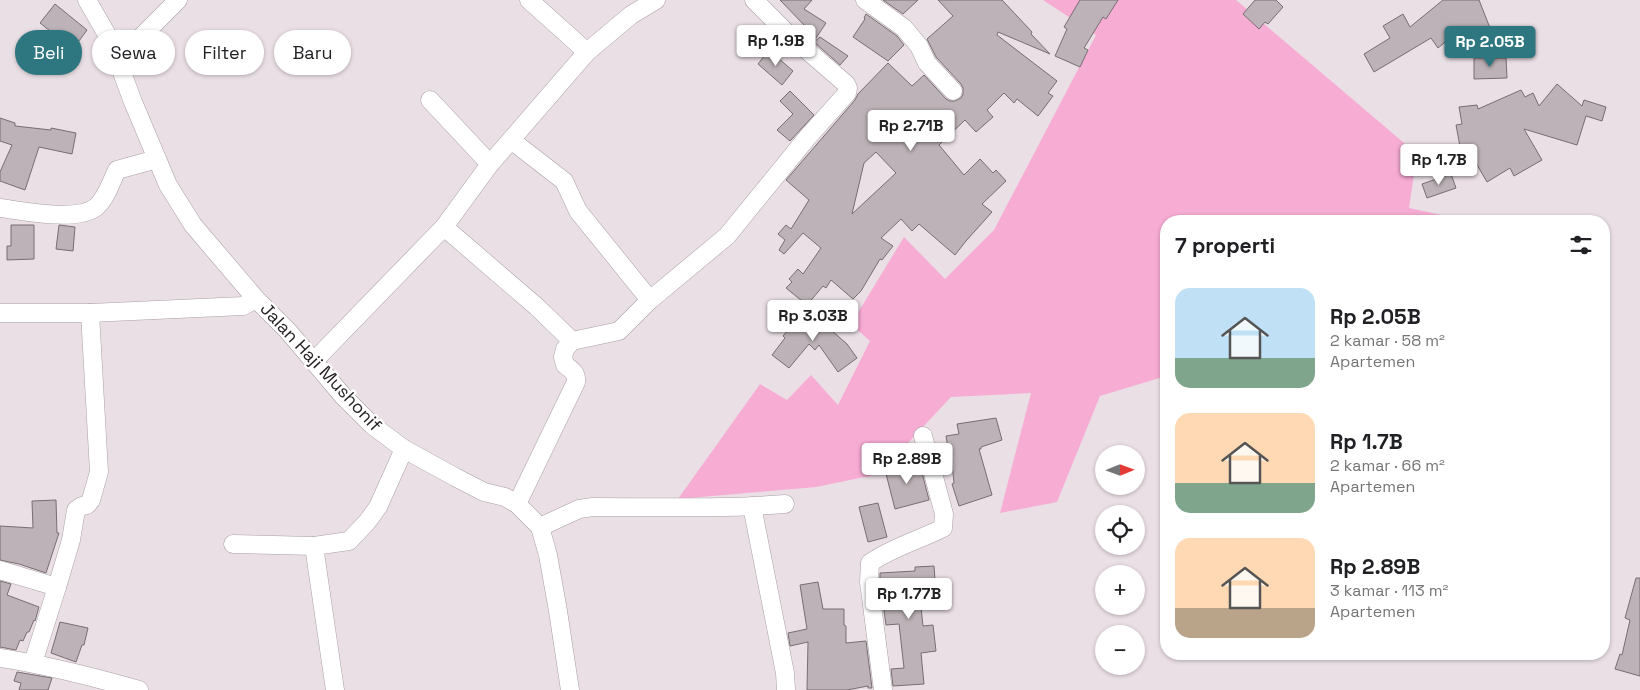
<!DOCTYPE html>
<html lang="id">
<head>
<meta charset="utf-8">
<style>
	:root { --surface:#fff; --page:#f2f2f2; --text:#202124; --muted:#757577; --accent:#2f7780 }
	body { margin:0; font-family:"Space Grotesk",sans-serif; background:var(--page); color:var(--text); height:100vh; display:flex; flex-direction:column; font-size:19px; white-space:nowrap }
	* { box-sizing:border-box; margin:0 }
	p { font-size:16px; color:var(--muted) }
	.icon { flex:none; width:28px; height:28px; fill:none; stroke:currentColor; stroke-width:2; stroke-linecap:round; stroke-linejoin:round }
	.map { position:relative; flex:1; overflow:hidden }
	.drawer { position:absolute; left:1160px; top:215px; width:450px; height:445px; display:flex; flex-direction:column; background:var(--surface); border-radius:20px; box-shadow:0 1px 4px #0004 }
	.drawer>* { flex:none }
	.top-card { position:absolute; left:15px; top:30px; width:475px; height:45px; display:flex; gap:10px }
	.needle { width:32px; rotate:89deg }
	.buttons { position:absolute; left:1095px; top:445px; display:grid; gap:10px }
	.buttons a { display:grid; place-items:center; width:50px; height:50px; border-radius:50%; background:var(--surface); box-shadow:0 1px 4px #0004; font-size:25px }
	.price { position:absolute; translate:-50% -42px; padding:0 11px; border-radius:5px; background:#fff; color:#222; font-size:16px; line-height:32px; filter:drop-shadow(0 1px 2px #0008) }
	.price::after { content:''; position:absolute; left:50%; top:30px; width:15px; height:11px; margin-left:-8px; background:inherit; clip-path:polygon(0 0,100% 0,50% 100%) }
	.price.current { background:var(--accent); color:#fff }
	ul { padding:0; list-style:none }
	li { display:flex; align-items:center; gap:15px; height:125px; padding:0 15px }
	li span { display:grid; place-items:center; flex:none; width:140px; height:100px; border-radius:15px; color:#555 }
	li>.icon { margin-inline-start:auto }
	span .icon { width:60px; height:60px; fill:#fffc; stroke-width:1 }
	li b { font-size:21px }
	h2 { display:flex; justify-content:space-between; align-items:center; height:60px; padding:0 15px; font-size:21px }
	.chip { padding:0 18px; border-radius:22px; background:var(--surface); box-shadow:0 1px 4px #0004; font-size:18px; line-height:45px }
	.chip.current { background:var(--accent); color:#fff }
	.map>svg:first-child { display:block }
	.green { fill:#f7acd4 }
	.building { fill:#bdb2b7; stroke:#776e72; fill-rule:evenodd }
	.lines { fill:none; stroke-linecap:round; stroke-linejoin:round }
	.street-casing { stroke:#a99fa4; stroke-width:19 }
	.street { stroke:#fff; stroke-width:18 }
	.labels { text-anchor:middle; stroke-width:4.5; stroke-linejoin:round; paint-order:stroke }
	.street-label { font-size:18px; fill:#282426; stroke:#fff }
</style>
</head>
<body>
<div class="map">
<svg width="1640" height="690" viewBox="0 0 1640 690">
	<rect width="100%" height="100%" fill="#eadfe5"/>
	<path class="green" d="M1043,0h193l181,154 -8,54 51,11 -1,2h-293v155l-66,20 -43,106 -57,11 31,-120 -80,4 -72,77 -63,13 -138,12 82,-115 27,16 24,-25 27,30 32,-64 -19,-17 53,-87 41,42 49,-49 102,-195z"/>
	<g class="building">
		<path d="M780,0h32l-8,9 22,14 -12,18 -12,-9 4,-5z"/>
		<path d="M883,0h35l-15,14z"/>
		<path d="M938,0h64l30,32 -1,2 19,20 -52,-22 -1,3 60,46 -9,12 5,3 -15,20 -21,-17 -3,4 -10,-10 -17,17 6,7 -17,15 -11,-12 -26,25 25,30 16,-16 13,14 3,-3 10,11 -24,23 10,8 -26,29 -11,14 -36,-31 -7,7 -11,-12 -20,19 12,8 -11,14 -2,-1 -19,32 -8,8 -22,-19 -5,8 -3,-2 -16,19 -21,-17 6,-6 -3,-3 9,-10 5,5 18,-26 -18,-15 -19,21 -5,-4 6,-10 -7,-6 8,-9 5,4 18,-29 -23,-20 69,-80 3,-6 30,-31 24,23 12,-11 22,24 4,2h5l6,-3 2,-4v-6l-2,-4 -25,-27 -9,-18 26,-23zM876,152l20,21 -44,41 12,-51z"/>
		<path d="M1080,0h38l-12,19 -3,-2 -19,31 4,2 -8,17 -25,-11 12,-27 -3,-2z"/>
		<path d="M1255,0h21l7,7 -15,17 -3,-2 -6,7 -16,-15z"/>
		<path d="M1443,0h36l11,28 -24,9 -4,-9 -24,20 -7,-10 -57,34 -10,-18 26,-16 -7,-12 20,-12 7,13z"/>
		<path d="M55,4l32,26 -14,19 -33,-26z"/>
		<path d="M866,14l31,22 7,9 -16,16 -35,-24 12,-18 -1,-1z"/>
		<path d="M820,37l28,19 -8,9 -26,-23z"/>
		<path d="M769,50l24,21 -11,14 -24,-21z"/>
		<path d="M1474,58h32l1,20 -33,1z"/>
		<path d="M1557,84l25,22 2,-6 22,7 -4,14 -16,-5 -9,29 -53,-16 18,31 -28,16 -4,-8 -23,14 -18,-31 -8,1 -5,-27 6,-1 -3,-17 18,-2 1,4 43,-19 4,7 8,-4 6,13z"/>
		<path d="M790,91l24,24 -24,26 -13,-11 16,-16 -13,-13z"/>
		<path d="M0,118l15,5v3l36,4v-2l25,5 -4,21 -33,-7 -14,43 -25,-9v-9l12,-27 -12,-4z"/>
		<path d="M1451,174l5,14 -29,10 -5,-14z"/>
		<path d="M11,225h23v34l-27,1v-14h4z"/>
		<path d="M59,225l16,2 -2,24 -17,-2z"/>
		<path d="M806,308l41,36 10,14 -19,14 -19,-27 -4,5 -6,-6 -20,24 -17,-13 13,-17 -2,-2z"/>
		<path d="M996,418l6,22 -21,7v2h-2l13,46 -33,11 -7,-22 2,-1 -3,-29h-2l-3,-18 13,-2 -2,-10z"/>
		<path d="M919,461l10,39 -34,9 -10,-39z"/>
		<path d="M56,500l1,33h2l-13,40 -27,-9 -19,-4v-34l33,2 -1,-27z"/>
		<path d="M878,503l9,34 -19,5 -9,-35z"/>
		<path d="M934,566l1,14 -6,1 1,8h-11l4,37 10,-1 3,26 -15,2 3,31 -31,2 -2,-17 13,-1 -5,-44 -13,1 -6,-43v-9l35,-2v-4z"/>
		<path d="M1636,578h4v98l-25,-7 5,-15 2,1 8,-35 -5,-2z"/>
		<path d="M0,581l11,3 -4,11 32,12 -4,14 -1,-1 -5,12h-2l-4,9 -3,-1 -4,10 -16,-3z"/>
		<path d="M818,582l5,27h21v16l2,1v17l20,-2 6,47h-4v-2l-21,4h-40l1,-48 -18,4 -2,-13 19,-4 -7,-44z"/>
		<path d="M60,622l28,6 -4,17h-2l-6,17 -25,-9z"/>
		<path d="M17,672l35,6 -4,12h-29l2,-7 -7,-2z"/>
	</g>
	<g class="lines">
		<defs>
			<g id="street">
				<path d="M87,0l23,40 23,62 35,83 25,40 63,74 32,32 55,65 29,29 32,24 51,28 29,15 21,5 12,7 23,23 8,28 10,56 12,79"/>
				<path d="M529,0l58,52"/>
				<path d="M865,0l39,28 15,18 8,17 26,28"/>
				<path d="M118,60l60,-60"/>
				<path d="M430,100l60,64"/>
				<path d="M511,140l53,41 14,30 72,89"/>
				<path d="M0,208c23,3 78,14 96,-1 10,-8 15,-25 21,-37l40,-11"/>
				<path d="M444,227l93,80 35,34"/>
				<path d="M0,313h90l153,-7 13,-7"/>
				<path d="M314,361l130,-134 46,-63 97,-112 44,-37 25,-15"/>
				<path d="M517,504l59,-122c1,-9 -4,-12 -11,-17l-2,-8 2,-8 7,-8 47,-10 31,-31 77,-64 79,-97 41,-46 1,-5 -2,-4 -59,-51 -33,-33"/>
				<path d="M752,506l33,167 1,17"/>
				<path d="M540,527l39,-18 14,-2c64,0 128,2 192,-3"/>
				<path d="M233,544l81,2 35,-5 18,-19 11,-15 26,-58"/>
				<path d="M314,546l21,144"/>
				<path d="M0,570l57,17 14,-47 5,-30 6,-4 5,-1 4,-5 8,-28 -9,-159"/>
				<path d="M0,658c47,7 93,19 139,32"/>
				<path d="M33,663l24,-76"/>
				<path d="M883,690l-14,-108 1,-19c21,-15 49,-23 73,-35l1,-14 -21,-78"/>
			</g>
		</defs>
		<use href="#street" class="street-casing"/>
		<use href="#street" class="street"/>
	</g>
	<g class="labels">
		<g class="street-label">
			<text transform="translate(321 367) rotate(47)" y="6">Jalan Haji Mushonif</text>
		</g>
	</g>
</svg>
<div class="buttons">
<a><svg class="needle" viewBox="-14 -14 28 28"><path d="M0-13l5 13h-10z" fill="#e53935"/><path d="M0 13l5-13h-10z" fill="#757577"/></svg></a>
<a><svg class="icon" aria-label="locate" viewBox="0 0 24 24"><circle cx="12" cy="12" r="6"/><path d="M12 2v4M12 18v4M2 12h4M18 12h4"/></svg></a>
<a>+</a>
<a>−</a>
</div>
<b class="price" style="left:776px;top:67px">Rp 1.9B</b>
<b class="price current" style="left:1490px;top:68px">Rp 2.05B</b>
<b class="price" style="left:911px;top:152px">Rp 2.71B</b>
<b class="price" style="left:1439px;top:186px">Rp 1.7B</b>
<b class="price" style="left:813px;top:342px">Rp 3.03B</b>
<b class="price" style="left:907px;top:485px">Rp 2.89B</b>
<b class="price" style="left:909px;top:620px">Rp 1.77B</b>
<div class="top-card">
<a class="chip current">Beli</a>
<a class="chip">Sewa</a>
<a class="chip">Filter</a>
<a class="chip">Baru</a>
</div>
<section class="drawer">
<h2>7 properti<svg class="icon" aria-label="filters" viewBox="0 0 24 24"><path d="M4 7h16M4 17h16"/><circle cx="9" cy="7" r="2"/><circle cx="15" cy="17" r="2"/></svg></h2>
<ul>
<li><span style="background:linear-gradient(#bfe0f5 70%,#7fa58c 0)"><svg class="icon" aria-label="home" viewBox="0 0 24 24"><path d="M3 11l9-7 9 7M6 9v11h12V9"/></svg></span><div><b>Rp 2.05B</b><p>2 kamar · 58 m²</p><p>Apartemen</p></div></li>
<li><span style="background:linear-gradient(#ffd9b3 70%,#7fa58c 0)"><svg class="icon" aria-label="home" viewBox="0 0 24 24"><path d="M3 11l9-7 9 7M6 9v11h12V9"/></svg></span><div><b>Rp 1.7B</b><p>2 kamar · 66 m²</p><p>Apartemen</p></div></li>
<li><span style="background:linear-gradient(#ffd9b3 70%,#b9a48a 0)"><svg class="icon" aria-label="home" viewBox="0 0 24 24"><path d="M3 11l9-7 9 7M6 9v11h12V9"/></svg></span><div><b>Rp 2.89B</b><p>3 kamar · 113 m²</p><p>Apartemen</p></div></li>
</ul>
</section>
</div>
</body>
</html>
